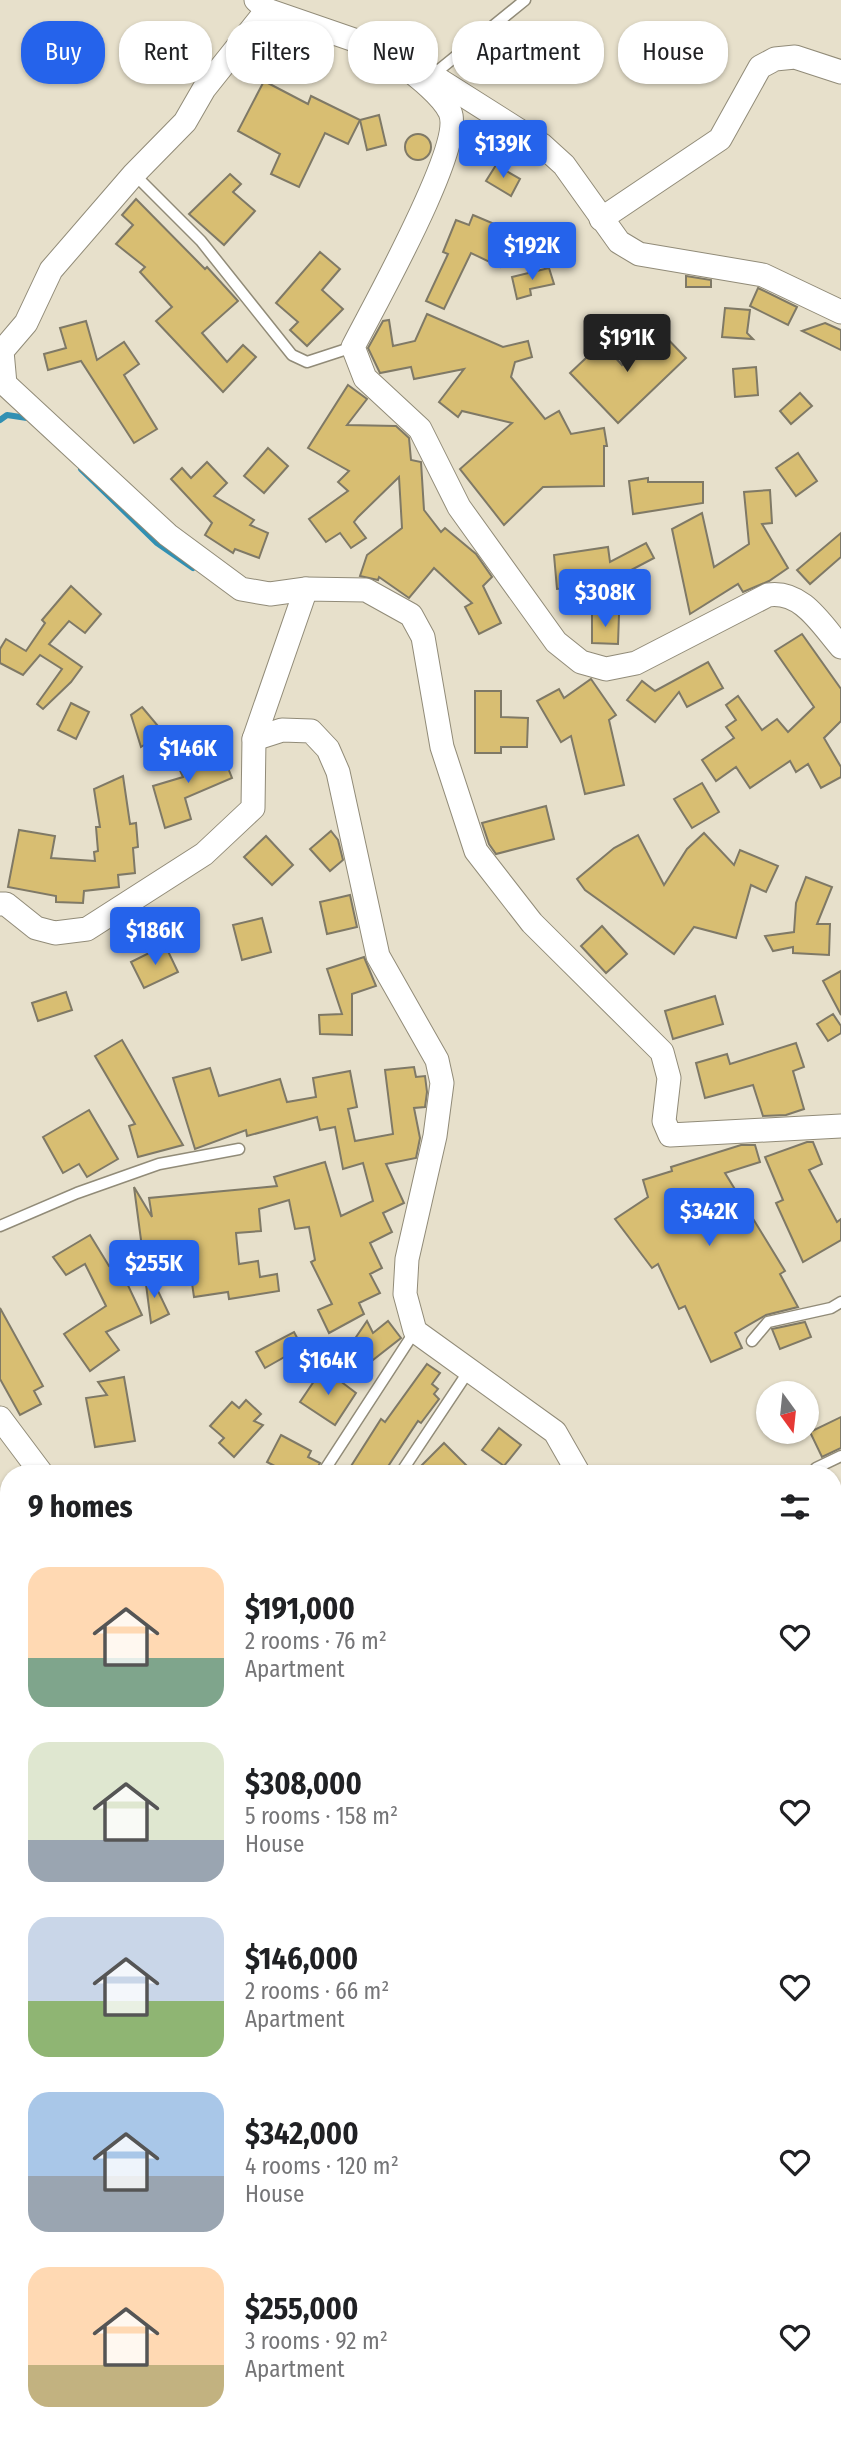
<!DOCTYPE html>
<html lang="en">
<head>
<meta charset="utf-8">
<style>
	:root { --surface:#fff; --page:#f2f2f2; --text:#202124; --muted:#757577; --accent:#2563eb }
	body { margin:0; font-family:"Fira Sans Condensed",sans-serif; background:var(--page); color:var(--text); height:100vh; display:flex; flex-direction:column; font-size:26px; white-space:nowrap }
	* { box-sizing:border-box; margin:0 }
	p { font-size:23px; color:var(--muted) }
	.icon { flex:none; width:38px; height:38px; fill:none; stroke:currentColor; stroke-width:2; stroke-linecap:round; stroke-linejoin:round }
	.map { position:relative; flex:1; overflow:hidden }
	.sheet { position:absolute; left:0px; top:1465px; width:842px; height:975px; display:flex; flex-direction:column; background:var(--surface); border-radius:28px 28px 0 0; box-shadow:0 2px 5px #0004 }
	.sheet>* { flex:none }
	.guide { position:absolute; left:21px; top:21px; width:800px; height:63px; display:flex; gap:14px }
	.needle { width:46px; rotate:165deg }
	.tools { position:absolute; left:756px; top:1381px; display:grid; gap:14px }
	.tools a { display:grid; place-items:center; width:63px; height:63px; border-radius:50%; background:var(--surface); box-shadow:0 2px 5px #0004; font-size:35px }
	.price { position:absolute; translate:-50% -60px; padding:0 16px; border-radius:7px; background:var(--accent); color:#fff; font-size:23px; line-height:46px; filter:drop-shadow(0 2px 4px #0008) }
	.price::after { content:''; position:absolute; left:50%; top:42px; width:21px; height:16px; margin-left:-10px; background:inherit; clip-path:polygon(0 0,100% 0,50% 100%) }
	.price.active { background:#222; color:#fff }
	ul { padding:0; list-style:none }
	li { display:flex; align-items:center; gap:21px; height:175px; padding:0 28px }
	li span { display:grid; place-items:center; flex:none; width:196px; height:140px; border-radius:21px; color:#555 }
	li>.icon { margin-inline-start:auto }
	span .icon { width:84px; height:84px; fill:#fffc; stroke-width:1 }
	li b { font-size:30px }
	h2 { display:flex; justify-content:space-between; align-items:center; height:84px; padding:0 28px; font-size:30px }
	.chip { padding:0 24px; border-radius:28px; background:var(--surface); box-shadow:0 2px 5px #0004; font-size:24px; line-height:63px }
	.chip.active { background:var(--accent); color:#fff }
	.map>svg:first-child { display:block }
	.forest { fill:#66b286 }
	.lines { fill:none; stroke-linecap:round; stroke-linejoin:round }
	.stream { stroke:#3190b3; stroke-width:6 }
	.building { fill:#d8be72; stroke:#7f7966; stroke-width:2 }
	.lane-casing { stroke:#918b78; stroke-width:13 }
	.street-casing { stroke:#918b78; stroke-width:25 }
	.lane { stroke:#fff; stroke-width:10 }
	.street { stroke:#fff; stroke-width:23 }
</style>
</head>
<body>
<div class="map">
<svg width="841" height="2438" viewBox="0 0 841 2438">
	<rect width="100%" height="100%" fill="#e7e0cb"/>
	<path class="forest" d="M668,2431l20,7h-72z"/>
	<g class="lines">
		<g class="stream">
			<path d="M0,420l7,-5 20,3"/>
			<path d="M81,469l76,74 36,25"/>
		</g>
	</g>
	<g class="building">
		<path d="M264,81l44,23 3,-8 49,24 -12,24 -23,-11 -26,54 -28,-13 9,-20 -42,-23z"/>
		<path d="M379,115l7,30 -19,5 -7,-30z"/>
		<circle cx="418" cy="147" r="13"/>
		<path d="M496,165l24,14 -9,17 -25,-15z"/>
		<path d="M230,174l11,10 -8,8 22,19 -31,34 -35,-31z"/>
		<path d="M136,199l69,70 2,-2 31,34 -36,32 25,29 16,-17 13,12 -33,35 -67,-71 16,-14 -32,-35 5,-5 -29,-23 17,-19 -11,-10z"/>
		<path d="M473,215l45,19 -18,33 -29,-14 -27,56 -18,-8 22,-47 -5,-2 13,-32 13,5z"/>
		<path d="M320,252l20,17 -18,21 21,19 -36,37 -17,-16 8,-8 -22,-19z"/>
		<path d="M549,268l5,16 -24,5 1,6 -14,4 -5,-22z"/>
		<path d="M686,276l25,4v7h-25z"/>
		<path d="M758,288l39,19 -9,18 -38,-19z"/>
		<path d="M725,308l25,2 -3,23 6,6 -31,-2z"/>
		<path d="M427,314l76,33 25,-6 4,16 -17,5 -4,15 34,42 14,-8 12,23 33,-6 3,18h-3v40l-61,1 -39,38 -44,-56 52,-46 -50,-12 -4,6 -19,-15 25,-33 -50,10 -3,-12 -31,6 -12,-25 15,-27 6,-1 4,26 22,-5z"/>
		<path d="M86,321l11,39 27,-18 15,22 -15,11 33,54 -23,14 -53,-82 -33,9 -4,-16 22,-6 -6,-20z"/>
		<path d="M825,323l16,7v20l-39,-19z"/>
		<path d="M659,330l27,28 -68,65 -48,-50 32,-30 20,22z"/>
		<path d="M756,367l2,28 -23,2 -2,-28z"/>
		<path d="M348,385l19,14 -20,26 49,1 13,12 2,22 10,2 3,48 17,22 4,-4 31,26 16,23 -9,9 18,37 -22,11 -14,-27 7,-4 -38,-35 -25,30 -30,-21 -1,3 -18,-4 7,-21 35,-27 -3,-51 -41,40 -4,5 12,16 -15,10 -11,-15 -14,9 -17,-23 39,-28 -10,-9 11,-11 -41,-23z"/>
		<path d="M800,393l12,13 -21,18 -11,-13z"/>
		<path d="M268,448l20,18 -24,27 -20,-17z"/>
		<path d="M798,453l19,28 -21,15 -20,-28z"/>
		<path d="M207,462l20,21 -13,13 40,24 -4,5 18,8 -9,25 -24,-9 -2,4 -28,-18 7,-12 -41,-44 11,-11 9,10z"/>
		<path d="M648,478v4h55v21l-70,11 -4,-33z"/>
		<path d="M770,490l2,33 -10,1 26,44 -19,13 -26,11 -5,-8 -48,30 -18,-85 30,-16 12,54 35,-23 -5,-52z"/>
		<path d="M841,533v24l-31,27 -13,-14z"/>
		<path d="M646,543l8,15 -36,19 -32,5 1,4 -30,3 -3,-34 54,-8 2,15z"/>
		<path d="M71,586l30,28 -16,19 -16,-12 -20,23 33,23 -11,15 -28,27 -6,-5 25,-35 -22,-14 -17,20 -23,-12v-14l6,-10 20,12 19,-28 -3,-3z"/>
		<path d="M592,614h27l-1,30 -26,-1z"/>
		<path d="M802,634l39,55v32l-17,17 17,29v10l-20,11 -13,-24 -12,8 -6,-11 -40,27 -14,-21 -20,14 -14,-21 32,-22 -8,-11 10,-7 -10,-15 12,-9 24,34 15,-11 11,13 26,-25 -39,-56z"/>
		<path d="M708,662l15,26 -36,19 -8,-15 -24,30 -28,-22 15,-19 13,10z"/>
		<path d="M591,679l25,36 -7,5 15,65 -39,9 -14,-58 -10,6 -24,-41 22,-12 5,9z"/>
		<path d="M475,691h26v26l27,1 -1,29h-26v6h-26z"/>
		<path d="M71,703l18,9 -13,27 -18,-9z"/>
		<path d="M142,707l21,25 -22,15 -10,-32z"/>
		<path d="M196,745l9,21 19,-8 8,20 -47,20 6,21 -26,9 -12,-42 30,-9 -10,-22z"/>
		<path d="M123,776l7,48 6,-1 2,24 -5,1 2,25 -17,2 1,12 -35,4 -1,12 -27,-1v-6l-48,-9 11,-57 36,6 -4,22 44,3 -1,-9 4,-1 -2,-24h4l-6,-38z"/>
		<path d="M702,783l17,29 -27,16 -18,-29z"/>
		<path d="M546,806l8,33 -58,15 -7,-10 -7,-21z"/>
		<path d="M331,831l7,9 5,20 -13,11 -20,-22z"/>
		<path d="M704,833l30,32 6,-15 38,16 -12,26 -15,-7 -15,53 -42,-11 -20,27 -89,-64 -8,-11 37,-31 24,-13 26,50 23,-36z"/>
		<path d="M266,836l27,29 -21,20 -28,-28z"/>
		<path d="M806,877l26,10 -15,37h13l-1,31 -36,-2v-6l-20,4 -8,-15 29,-4 2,-29z"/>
		<path d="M350,895l7,32 -30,7 -7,-32z"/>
		<path d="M262,918l9,34 -29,8 -9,-35z"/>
		<path d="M602,926l25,28 -21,19 -25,-27z"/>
		<path d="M165,945l13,27 -34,16 -13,-26z"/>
		<path d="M364,957l12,29 -24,8v41l-32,-1 -1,-19 23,-1 -15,-45z"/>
		<path d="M841,971v44l-18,-34z"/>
		<path d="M66,992l6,18 -34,11 -6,-18z"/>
		<path d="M715,996l8,28 -50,15 -8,-28z"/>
		<path d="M833,1014l8,12v7l-13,8 -11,-17z"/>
		<path d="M122,1040l61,105 -45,12 -9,-31 6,-2 -40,-68z"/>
		<path d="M796,1043l8,24 -11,4 11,38 -18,6 -23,1 -10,-31 -48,13 -9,-35 31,-9 3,10z"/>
		<path d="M414,1067l2,10 9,-1 2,16 -2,15 -11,1 6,30 -4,20 -30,6 18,39 -21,10 9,19 -22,11 12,25 -12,6 10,19 -21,10 5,11 -35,19 -11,-23 14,-6 -21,-42 4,-2 -6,-33 -14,2 -6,-29 -30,9 2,22 -25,2 3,31 19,-3 2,16 17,-3 2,17 -50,8 -1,-7 -34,5 -7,-48 -44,6 -9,-68 18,30 -3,-19 128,-12 -3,-9 51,-15 16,54 32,-15 -10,-38 -20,6 -8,-42 -15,3 -3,-13 -70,19 -1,-6 -51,19 -22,-71 37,-10 9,28 61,-17 7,23 29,-5 -3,-19 37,-7 7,36 -9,2 7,32 38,-7 -8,-64z"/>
		<path d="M89,1110l29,49 -31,18 -8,-13 -16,9 -20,-36z"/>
		<path d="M807,1142h6l9,22 -13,6 28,52 4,-3v21l-38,22 -27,-59 7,-3 -18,-43z"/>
		<path d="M741,1145h14l5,17 -35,11 60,98 -5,3 18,33 -32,8 -31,18 7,15 -31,14 -26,-56 -6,3 -21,-45 -6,4 -37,-49 33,-22 -5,-17 29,-9 -1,-4z"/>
		<path d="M90,1235l19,31 8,-4 25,53 -36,17 13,18 -29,21 -26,-37 42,-28 -21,-42 -19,11 -13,-18z"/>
		<path d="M147,1268l22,46 -18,9 -7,-54z"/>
		<path d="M0,1308l43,78 -9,5 7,13 -21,11 -20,-36z"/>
		<path d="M367,1321l6,12 15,-12 13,17 -51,40 -9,-19z"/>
		<path d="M805,1322l6,15 -31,12 -8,-20z"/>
		<path d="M294,1332l8,15 -37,21 -9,-16z"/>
		<path d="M427,1364l13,9 -8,11 6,5 -4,5 5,5 -18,24 -3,-2 -35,53h-37l35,-55 4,3z"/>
		<path d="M323,1368l33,25 -21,32 -35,-23z"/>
		<path d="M124,1377l11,64 -40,6 -9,-49 21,-3 -9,-13z"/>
		<path d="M246,1400l15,14 -7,7 9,4 -29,32 -15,-14 5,-5 -14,-12 22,-24 7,6z"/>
		<path d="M841,1417v31l-19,9 -12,-25z"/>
		<path d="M499,1428l22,17 -17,21 -22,-16z"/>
		<path d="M281,1435l30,16 -3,6 12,6 -6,11h-24l-23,-12z"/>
		<path d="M444,1443l31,31h-62z"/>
	</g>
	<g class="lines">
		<defs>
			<g id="lane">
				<path d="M434,74l91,-74"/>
				<path d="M134,174l67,67 91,114 15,7 46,-15"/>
				<path d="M0,1226l77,-33 82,-29 80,-15"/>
				<path d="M752,1341l16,-19 63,-14 10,-6"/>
				<path d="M816,1468l25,-12"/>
				<path d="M322,1474l93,-143"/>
				<path d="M400,1474l70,-105"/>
				<path d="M0,1531l9,38"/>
				<path d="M833,1635l8,-5"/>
				<path d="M833,1683l8,-6"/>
				<path d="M0,1782l9,2"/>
				<path d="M833,1905l8,10"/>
				<path d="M829,2431l1,7"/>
			</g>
			<g id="street">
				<path d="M256,0l11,10 125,43"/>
				<path d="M267,10l-63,79 -19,33 -51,52 -83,96 -25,53 -24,28 3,33 163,151 73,54 29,5 36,-5 60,1 45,25 12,22 19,110 34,104 56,72 130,129 7,26 -5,43 6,14 171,-9"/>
				<path d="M379,46c19,17 60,43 71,66 15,34 -78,197 -97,235l12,31 55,51 39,78 97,135 25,20 25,7 30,-6 132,-68c34,-5 53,29 73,52"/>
				<path d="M422,69l120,76 22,20 55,77 20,12 124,21 78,37"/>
				<path d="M601,219l119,-80 40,-72 15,-8 20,-2 46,15"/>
				<path d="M254,739l28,-9 29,1 17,18 10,23 40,184 59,104 5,23 -7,53 -28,123 -2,35 10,37 140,101 24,42"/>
				<path d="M0,904h6l30,24 19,5 32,-4 117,-75 49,-46 1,-69 52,-150"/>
				<path d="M0,1418l42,56"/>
				<path d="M833,1592h8"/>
				<path d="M0,1639l9,34"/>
				<path d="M833,2139l8,-16"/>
				<path d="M833,2271l8,3"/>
				<path d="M0,2326l9,9"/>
				<path d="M357,2431l1,7"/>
				<path d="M373,2431l2,7"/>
				<path d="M803,2431l1,7"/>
			</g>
		</defs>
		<use href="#lane" class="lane-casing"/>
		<use href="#street" class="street-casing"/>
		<use href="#lane" class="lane"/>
		<use href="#street" class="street"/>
	</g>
</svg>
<div class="tools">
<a><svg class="needle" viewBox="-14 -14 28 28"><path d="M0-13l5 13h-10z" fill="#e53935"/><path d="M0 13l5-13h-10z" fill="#757577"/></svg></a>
</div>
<b class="price" style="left:503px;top:180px">$139K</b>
<b class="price" style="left:532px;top:282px">$192K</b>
<b class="price active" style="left:627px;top:374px">$191K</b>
<b class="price" style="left:605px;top:629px">$308K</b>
<b class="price" style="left:188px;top:785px">$146K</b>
<b class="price" style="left:155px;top:967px">$186K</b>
<b class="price" style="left:709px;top:1248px">$342K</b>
<b class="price" style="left:154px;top:1300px">$255K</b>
<b class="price" style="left:328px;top:1397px">$164K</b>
<div class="guide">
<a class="chip active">Buy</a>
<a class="chip">Rent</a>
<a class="chip">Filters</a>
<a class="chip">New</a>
<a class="chip">Apartment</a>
<a class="chip">House</a>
</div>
<section class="sheet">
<h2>9 homes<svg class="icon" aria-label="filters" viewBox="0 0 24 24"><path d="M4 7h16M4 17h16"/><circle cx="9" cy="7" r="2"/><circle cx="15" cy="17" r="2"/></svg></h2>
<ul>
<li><span style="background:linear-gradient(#ffd9b3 65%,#7fa58c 0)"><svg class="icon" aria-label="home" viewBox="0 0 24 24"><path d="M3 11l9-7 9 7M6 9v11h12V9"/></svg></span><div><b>$191,000</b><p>2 rooms · 76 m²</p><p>Apartment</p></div><svg class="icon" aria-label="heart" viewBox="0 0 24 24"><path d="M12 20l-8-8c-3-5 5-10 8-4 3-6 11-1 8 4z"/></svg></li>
<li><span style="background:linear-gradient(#dfe7d0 70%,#9aa5b1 0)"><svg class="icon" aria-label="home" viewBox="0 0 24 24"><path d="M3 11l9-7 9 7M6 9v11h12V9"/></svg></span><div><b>$308,000</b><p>5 rooms · 158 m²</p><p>House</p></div><svg class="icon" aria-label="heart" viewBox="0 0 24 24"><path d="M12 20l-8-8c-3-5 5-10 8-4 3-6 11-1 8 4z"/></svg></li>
<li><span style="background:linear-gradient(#c9d6e8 60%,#8fb573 0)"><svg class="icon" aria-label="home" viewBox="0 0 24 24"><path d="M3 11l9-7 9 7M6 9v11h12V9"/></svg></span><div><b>$146,000</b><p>2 rooms · 66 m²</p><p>Apartment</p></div><svg class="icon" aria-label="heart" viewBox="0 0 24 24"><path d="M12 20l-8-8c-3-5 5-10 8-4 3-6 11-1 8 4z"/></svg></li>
<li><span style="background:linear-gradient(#a9c7e8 60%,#9aa5b1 0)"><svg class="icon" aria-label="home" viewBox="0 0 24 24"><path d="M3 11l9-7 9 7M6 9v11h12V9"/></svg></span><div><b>$342,000</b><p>4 rooms · 120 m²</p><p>House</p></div><svg class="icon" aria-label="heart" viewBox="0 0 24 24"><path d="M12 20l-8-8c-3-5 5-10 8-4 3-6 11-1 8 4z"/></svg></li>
<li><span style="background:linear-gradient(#ffd9b3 70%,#c2b280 0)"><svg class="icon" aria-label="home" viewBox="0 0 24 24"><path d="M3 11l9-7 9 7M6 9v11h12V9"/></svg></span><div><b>$255,000</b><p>3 rooms · 92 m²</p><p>Apartment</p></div><svg class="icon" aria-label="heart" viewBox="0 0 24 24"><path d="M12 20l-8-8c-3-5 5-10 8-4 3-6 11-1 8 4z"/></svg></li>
</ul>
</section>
</div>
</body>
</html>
